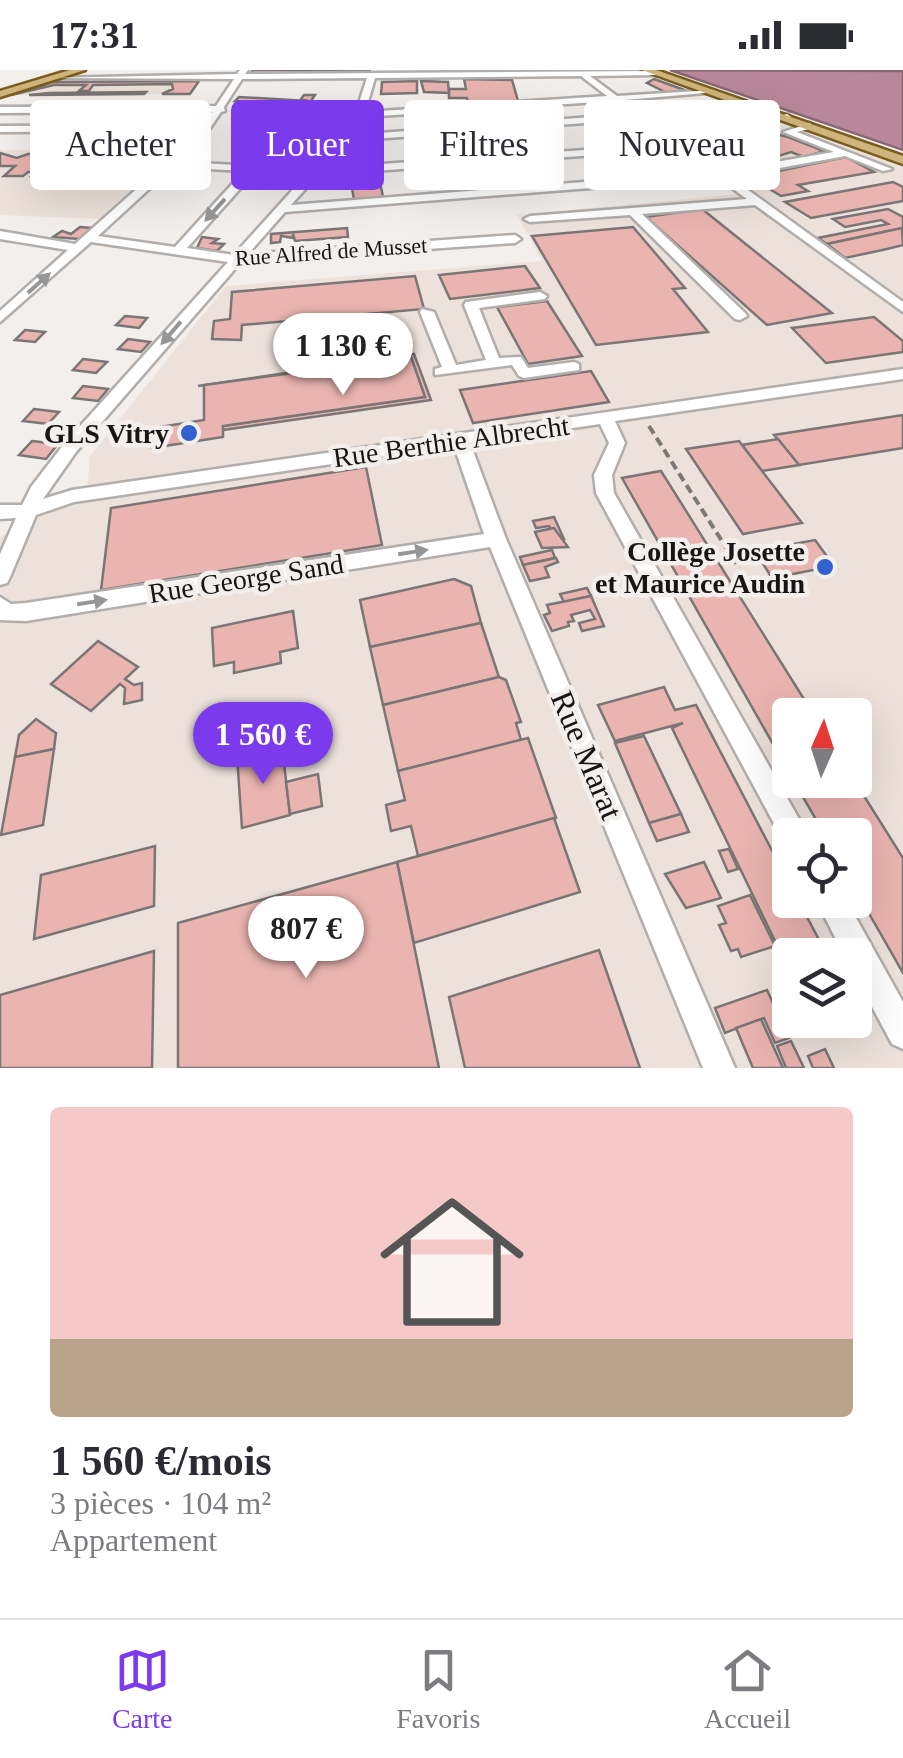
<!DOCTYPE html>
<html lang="fr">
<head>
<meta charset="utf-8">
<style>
	:root { --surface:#fff; --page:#f2f2f3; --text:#2b2b33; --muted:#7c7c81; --line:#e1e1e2; --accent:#7c3aed }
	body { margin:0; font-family:Georgia,serif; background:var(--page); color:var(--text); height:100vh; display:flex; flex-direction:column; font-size:38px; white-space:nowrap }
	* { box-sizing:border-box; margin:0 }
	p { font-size:32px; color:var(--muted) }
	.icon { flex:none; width:55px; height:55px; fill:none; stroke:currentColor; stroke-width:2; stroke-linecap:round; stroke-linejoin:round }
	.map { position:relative; height:998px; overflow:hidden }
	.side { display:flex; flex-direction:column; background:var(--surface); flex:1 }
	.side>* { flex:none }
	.top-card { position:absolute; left:30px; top:30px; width:845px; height:90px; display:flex; gap:20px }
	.needle { width:65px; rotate:3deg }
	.fabs { position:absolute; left:772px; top:628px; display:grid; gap:20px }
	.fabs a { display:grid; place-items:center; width:100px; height:100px; border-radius:10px; background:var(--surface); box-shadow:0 10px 40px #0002; font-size:50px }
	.price { position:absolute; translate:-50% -85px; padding:0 22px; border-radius:35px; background:#fff; color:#222; font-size:32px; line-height:65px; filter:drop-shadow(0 2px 5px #0008) }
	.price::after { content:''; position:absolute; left:50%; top:60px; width:30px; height:22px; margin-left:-15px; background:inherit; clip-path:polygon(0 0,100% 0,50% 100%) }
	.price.active { background:var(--accent); color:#fff }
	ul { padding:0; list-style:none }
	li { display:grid; align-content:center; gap:20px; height:530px; padding:0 50px }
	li+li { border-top:2px solid var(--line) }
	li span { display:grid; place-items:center; height:310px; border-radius:10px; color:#555 }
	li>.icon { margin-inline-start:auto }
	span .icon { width:180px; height:180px; fill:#fffc; stroke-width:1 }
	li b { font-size:42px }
	.tag { padding:0 35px; border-radius:10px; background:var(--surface); box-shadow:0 10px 40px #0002; font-size:35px; line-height:90px }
	.tag.active { background:var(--accent); color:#fff }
	.status { display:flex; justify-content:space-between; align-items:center; height:70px; padding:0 50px; background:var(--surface); direction:ltr }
	.status svg { height:28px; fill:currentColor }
	.menu { display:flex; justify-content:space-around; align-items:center; height:140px; border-top:2px solid var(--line); background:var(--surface); font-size:28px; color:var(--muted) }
	.menu a { display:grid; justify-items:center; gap:5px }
	.menu .active { color:var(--accent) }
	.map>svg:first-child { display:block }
	.built { fill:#ece1db; fill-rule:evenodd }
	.water { fill:#b8889a; stroke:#886672; stroke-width:2.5 }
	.building { fill:#eab4b0; stroke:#7a7676; stroke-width:2.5 }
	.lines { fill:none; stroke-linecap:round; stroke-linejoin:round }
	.minor-casing { stroke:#b1aeac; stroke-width:5 }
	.major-casing { stroke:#7a5d1e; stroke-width:5 }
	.path { stroke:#7b7877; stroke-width:4; stroke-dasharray:9 5; stroke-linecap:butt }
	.minor { fill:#fff; fill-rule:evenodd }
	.major { fill:#cfb57b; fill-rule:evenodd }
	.oneway { fill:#979696 }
	.poi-dot { fill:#3460d0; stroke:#f3efed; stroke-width:4 }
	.labels { text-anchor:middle; stroke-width:9; stroke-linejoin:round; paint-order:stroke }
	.far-street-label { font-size:22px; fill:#171515; stroke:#f3efed }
	.poi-label { font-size:28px; font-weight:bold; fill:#171515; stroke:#f3efed; text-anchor:end }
	.street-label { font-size:28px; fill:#171515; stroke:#f3efed }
	.near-street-label { font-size:32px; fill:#171515; stroke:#f3efed }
</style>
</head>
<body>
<div class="status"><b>17:31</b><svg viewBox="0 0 49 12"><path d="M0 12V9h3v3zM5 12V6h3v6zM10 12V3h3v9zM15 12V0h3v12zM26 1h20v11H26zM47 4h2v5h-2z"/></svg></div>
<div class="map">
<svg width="903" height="998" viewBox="0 0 903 998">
	<rect width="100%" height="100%" fill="#f3efed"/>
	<g class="built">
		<path d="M199,11l-9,13 -179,1 41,-13z"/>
		<path d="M785,50l118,43v905h-903v-531l87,-46 3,-35 136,-170 316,-25 -25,-46 233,-22 -60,-44zM790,645h65v65h-65zM790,765h65v65h-65zM790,885h65v65h-65z"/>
		<path d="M180,79l-78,70 -102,-4v-65z"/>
	</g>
	<path class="water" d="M670,0l233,1v79z"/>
	<g class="building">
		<path d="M253,0h118l-120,4z"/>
		<path d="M464,9l48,1 6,21 -50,4 -1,-7h-18v-9h17z"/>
		<path d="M654,9l36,13 -23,1 -20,-10z"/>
		<path d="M199,11l-9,13h-28l11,-5 -1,-5 -79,1 -4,6h-10l7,-6h-32l-43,10 41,-13z"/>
		<path d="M417,11v12l-36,1 1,-12z"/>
		<path d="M421,11l27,1 1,11 -25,-1z"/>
		<path d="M146,22l-2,2 -115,1 21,-2z"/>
		<path d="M304,25h11l-6,9 -74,-3 4,-4 69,4 -7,-2z"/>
		<path d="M264,33l-5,5 32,-4 -11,14 -14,-1 5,-6 -37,3 7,-10z"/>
		<path d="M313,36l14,2 20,-1 -15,7 7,3 -36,2 10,-4z"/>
		<path d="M702,45l14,5 17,5 -24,5 6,-3 -37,-11z"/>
		<path d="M664,47l15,9 15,10 -15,2 -28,-20z"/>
		<path d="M285,52l45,2h11l-2,4 -57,-3z"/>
		<path d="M759,60l29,7 36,14 -20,6 -13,-5 -45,14 -30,-12 10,-3 -16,-7z"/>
		<path d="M0,83l17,5 11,-4h72l-21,22h-19l4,-4h-9l-4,4h-19l5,-4h-9l-5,4h-19l11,-10h-15z"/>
		<path d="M846,87l28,15 -76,13 10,6 -27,5 -31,-19z"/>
		<path d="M104,95h10l-6,7h45l-57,3z"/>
		<path d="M893,112l10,5v14l-92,17 -26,-16z"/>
		<path d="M381,117l2,10 -29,3 -2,-12z"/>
		<path d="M702,139l130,104 -65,12 -121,-108z"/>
		<path d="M888,139l15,8v11l-76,16 -9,-6 70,-14 -7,-4 -36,7 -12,-8z"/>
		<path d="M80,157l12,1 -13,11 -26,-2 9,-6 9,3z"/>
		<path d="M633,157l52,61 -12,1 35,43 -112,13 -64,-109z"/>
		<path d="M347,158l1,9 -53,4 -2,-7v4l-12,-2 -1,6 -9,1v-9z"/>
		<path d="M902,158l1,17 -16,4 -42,9 -18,-14z"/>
		<path d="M202,167l16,2 -6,4 12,1 -7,7 -20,-3z"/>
		<path d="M525,196l15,22 -90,11 -11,-24z"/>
		<path d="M415,206l9,33 -182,16 -1,15 -29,-1 2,-18 16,-2 2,-27z"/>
		<path d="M547,231l35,55 -54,8 -31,-57z"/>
		<path d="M125,246l22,2 -8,10 -23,-3z"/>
		<path d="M874,247l29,24v11l-77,11 -34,-35z"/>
		<path d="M25,260l20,2 -10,10 -20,-2z"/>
		<path d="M128,269l22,3 -9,10 -23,-3z"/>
		<path d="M414,284l17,46 -208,30v-4l202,-29 -14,-40 -213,29z"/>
		<path d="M411,287l14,40 -202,29v11l-71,11 1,-20 51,-8v-35z"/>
		<path d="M83,289l24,3 -11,11 -23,-3z"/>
		<path d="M591,301l18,31 -136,21 -13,-33z"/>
		<path d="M83,316l25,3 -10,12 -25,-3z"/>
		<path d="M34,339l25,3 -11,12 -25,-3z"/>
		<path d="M903,345v33l-104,17 -25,-30z"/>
		<path d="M778,369l21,26 -37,6 -20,-26z"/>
		<path d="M32,371l26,3 -12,15 -27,-4z"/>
		<path d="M739,371l23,30 40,52 -59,11 -57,-85z"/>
		<path d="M366,397l16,78 -281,45 10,-82z"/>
		<path d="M661,401l153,244h-24v59l-168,-296z"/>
		<path d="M554,447l10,22 -5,1 -10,-14 -13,2 -3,-7z"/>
		<path d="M554,458l14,19 -26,1 -7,-16z"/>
		<path d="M815,470l19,26 -62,12 -17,-27z"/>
		<path d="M552,480l3,8 -32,7 -3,-8z"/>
		<path d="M556,488l2,4 -13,5 4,10 -19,4 -7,-16z"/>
		<path d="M454,509l17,7 10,37 -111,24 -10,-47z"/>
		<path d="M587,518l4,8 -27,6 -4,-8z"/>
		<path d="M591,526l13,30 -22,5 -3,-8 16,-4 -5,-9 -19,5 3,6 -6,1 1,4 -17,5 -8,-16 6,-2 -3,-8z"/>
		<path d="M293,541l5,37 -18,4 1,11 -47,10v-11l-20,4 -2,-38z"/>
		<path d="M481,553l18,54 -116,28 -13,-58z"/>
		<path d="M98,571l40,26 -13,12 9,6 8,-2v17l-18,4 1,-16 -5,-4 -29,27 -40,-27z"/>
		<path d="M499,607l7,3 15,42 -5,1 5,17 -123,31 -15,-66z"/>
		<path d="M664,617l11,23 21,-5 94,180v15h8l29,55h-37v17l-118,-244 11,-5 -68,18 -17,-36z"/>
		<path d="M36,649l20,14 -2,16 -39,8 4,-22z"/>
		<path d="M644,666l37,78 -32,9 -34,-80z"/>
		<path d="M528,668l28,80 -138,38 -7,-30 -20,5 -5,-26 19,-5 -7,-29z"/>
		<path d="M282,676l8,69 -48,13 -5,-72z"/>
		<path d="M54,679l-11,76 -42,10 14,-78z"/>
		<path d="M318,704l4,32 -32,8 -4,-32z"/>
		<path d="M793,710h61l49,78v115l-48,-84v-54h-30z"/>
		<path d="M681,744l8,18 -32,9 -8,-18z"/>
		<path d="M554,748l26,74 -166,51 -17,-81z"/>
		<path d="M155,776l-1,60 -120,33 7,-64z"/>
		<path d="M729,779l9,20 -10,3 -9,-21z"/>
		<path d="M397,792l42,206h-261v-145z"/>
		<path d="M704,792l17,36 -35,10 -21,-34z"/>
		<path d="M750,825l25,51 -34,11 -3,-8 -7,2 -12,-26 7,-2 -8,-17z"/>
		<path d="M599,880l41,118h-175l-16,-71z"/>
		<path d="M154,881l-2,117h-152v-73z"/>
		<path d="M767,920l22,48 -14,5 -11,-25 -39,15 -10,-25z"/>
		<path d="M761,949l22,49h-30l-17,-40z"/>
		<path d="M791,971l13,27h-18l-9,-22z"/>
		<path d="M825,979l9,19h-21l-5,-12z"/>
	</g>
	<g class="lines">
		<defs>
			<g id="minor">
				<path d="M240,0h8l-3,4 410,-3 3,4 -68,1 27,20 96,-6 4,2 -93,8 18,13 116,-9 4,3 -114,11 34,24 105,-28 4,3 -103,30 34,24 112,-19 -51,-20 27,-9 3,5 -16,4 95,37 -9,2 -38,-15 -115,21 173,125v10l-148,-107 -113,9 103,99 2,3 -7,4 -5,-1 -105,-104 -100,7 -6,-3 6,-3 217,-17 -29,-21 -433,34 -37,42 267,-19 6,4 -6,4 -274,19 -165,190 -33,47 29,-9 831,-121v10l-288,42 10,22 -13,32 2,18 189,333 4,9h-17v12l-5,-3 -189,-351 -2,-18 15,-32 -9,-19 -130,19 36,96 229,529h-32l-213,-521 -464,74 -26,-1v-23l11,7 15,-1 458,-69 -30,-88 -380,56 -38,13 -26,62 -3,6 -7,2v-31l16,-36 -16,1v-14h22l9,-18 33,-43 164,-182 -137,-20 -91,80v-11l68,-61 -68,-11v-8l75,13 66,-59h-64l-5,-3 1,-2 75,-1 51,-48 -199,1v-6l203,-1 9,-13 -212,1v-6l216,-1 18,-27 -183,-1 186,-4zM581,6l26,20 -242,16 10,-34zM367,8l-15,46 -10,11 -77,-4 -5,3 77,6 -25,29 -133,-7 23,-22 19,-28 4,-1 -1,-4 18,-28zM614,31l17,13 -278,21 10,-18zM638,49l34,25 -349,24 24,-27zM679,79l32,23 -420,33 27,-30zM173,97l71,4 -69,76 -77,-11zM255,102l51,3 -72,80 -47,-7z"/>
				<path d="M540,222l7,4 -2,3 -66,9 20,50 22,-1 7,11 46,-6 5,2v6l-55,8 -5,-2 -7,-11 -77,10v-6l7,-2 -22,-55 2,-3 12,3 22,53 30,-5 -22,-55 2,-3z"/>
				<path d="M816,830h30l57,102v47l-11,-5 -37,-69v-20h-11z"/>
			</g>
			<g id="major">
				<path d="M70,0h15l-85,27v-6z"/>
				<path d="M642,0h14l247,86v8z"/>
			</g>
		</defs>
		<use href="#minor" class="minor-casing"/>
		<use href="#major" class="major-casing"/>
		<path class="path" d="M649,356l90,142"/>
		<use href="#minor" class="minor"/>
		<use href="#major" class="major"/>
	</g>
	<defs><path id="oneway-solid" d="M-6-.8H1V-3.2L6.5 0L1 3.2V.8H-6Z" transform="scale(2.5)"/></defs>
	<g class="oneway">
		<use href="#oneway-solid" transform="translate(215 140) rotate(132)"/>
		<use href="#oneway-solid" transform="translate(39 213) rotate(-42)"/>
		<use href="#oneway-solid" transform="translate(171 263) rotate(131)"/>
		<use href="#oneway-solid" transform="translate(413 482) rotate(-9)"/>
		<use href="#oneway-solid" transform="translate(92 532) rotate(-9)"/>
	</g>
	<g class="poi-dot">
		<circle cx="189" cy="363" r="10"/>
		<circle cx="825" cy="497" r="10"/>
	</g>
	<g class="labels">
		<g class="far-street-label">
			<text transform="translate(331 181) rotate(-4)" y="8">Rue Alfred de Musset</text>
		</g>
		<g class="poi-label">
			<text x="169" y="373">GLS Vitry</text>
			<text x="805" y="491">Collège Josette<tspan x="805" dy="32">et Maurice Audin</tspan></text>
		</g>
		<g class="street-label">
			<text transform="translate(451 371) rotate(-8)" y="10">Rue Berthie Albrecht</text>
			<text transform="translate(246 508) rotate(-9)" y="10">Rue George Sand</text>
		</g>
		<g class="near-street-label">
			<text transform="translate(587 685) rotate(67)" y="11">Rue Marat</text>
		</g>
	</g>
</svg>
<div class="fabs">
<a><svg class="needle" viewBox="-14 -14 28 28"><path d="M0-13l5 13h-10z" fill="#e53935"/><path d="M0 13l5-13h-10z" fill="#7c7c81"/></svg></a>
<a><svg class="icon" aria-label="locate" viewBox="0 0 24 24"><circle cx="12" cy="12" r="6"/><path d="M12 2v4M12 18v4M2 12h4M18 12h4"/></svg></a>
<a><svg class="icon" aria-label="layers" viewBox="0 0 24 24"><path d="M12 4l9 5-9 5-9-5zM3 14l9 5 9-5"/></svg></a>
</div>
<b class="price" style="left:343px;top:328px">1 130 €</b>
<b class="price active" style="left:263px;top:717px">1 560 €</b>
<b class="price" style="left:306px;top:911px">807 €</b>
<div class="top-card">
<a class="tag">Acheter</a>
<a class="tag active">Louer</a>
<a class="tag">Filtres</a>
<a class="tag">Nouveau</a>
</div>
</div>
<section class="side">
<ul>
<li><span style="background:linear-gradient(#f6c9c9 75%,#b9a48a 0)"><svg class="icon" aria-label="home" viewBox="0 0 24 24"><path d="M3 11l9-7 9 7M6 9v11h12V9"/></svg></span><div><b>1 560 €/mois</b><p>3 pièces · 104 m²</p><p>Appartement</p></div></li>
</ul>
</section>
<nav class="menu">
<a class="active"><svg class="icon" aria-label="map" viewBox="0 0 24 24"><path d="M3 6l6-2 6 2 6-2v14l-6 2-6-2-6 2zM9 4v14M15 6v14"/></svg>Carte</a>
<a><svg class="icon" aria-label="saved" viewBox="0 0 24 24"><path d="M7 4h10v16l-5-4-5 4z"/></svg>Favoris</a>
<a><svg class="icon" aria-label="home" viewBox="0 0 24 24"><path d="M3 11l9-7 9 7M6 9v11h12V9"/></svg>Accueil</a>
</nav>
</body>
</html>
